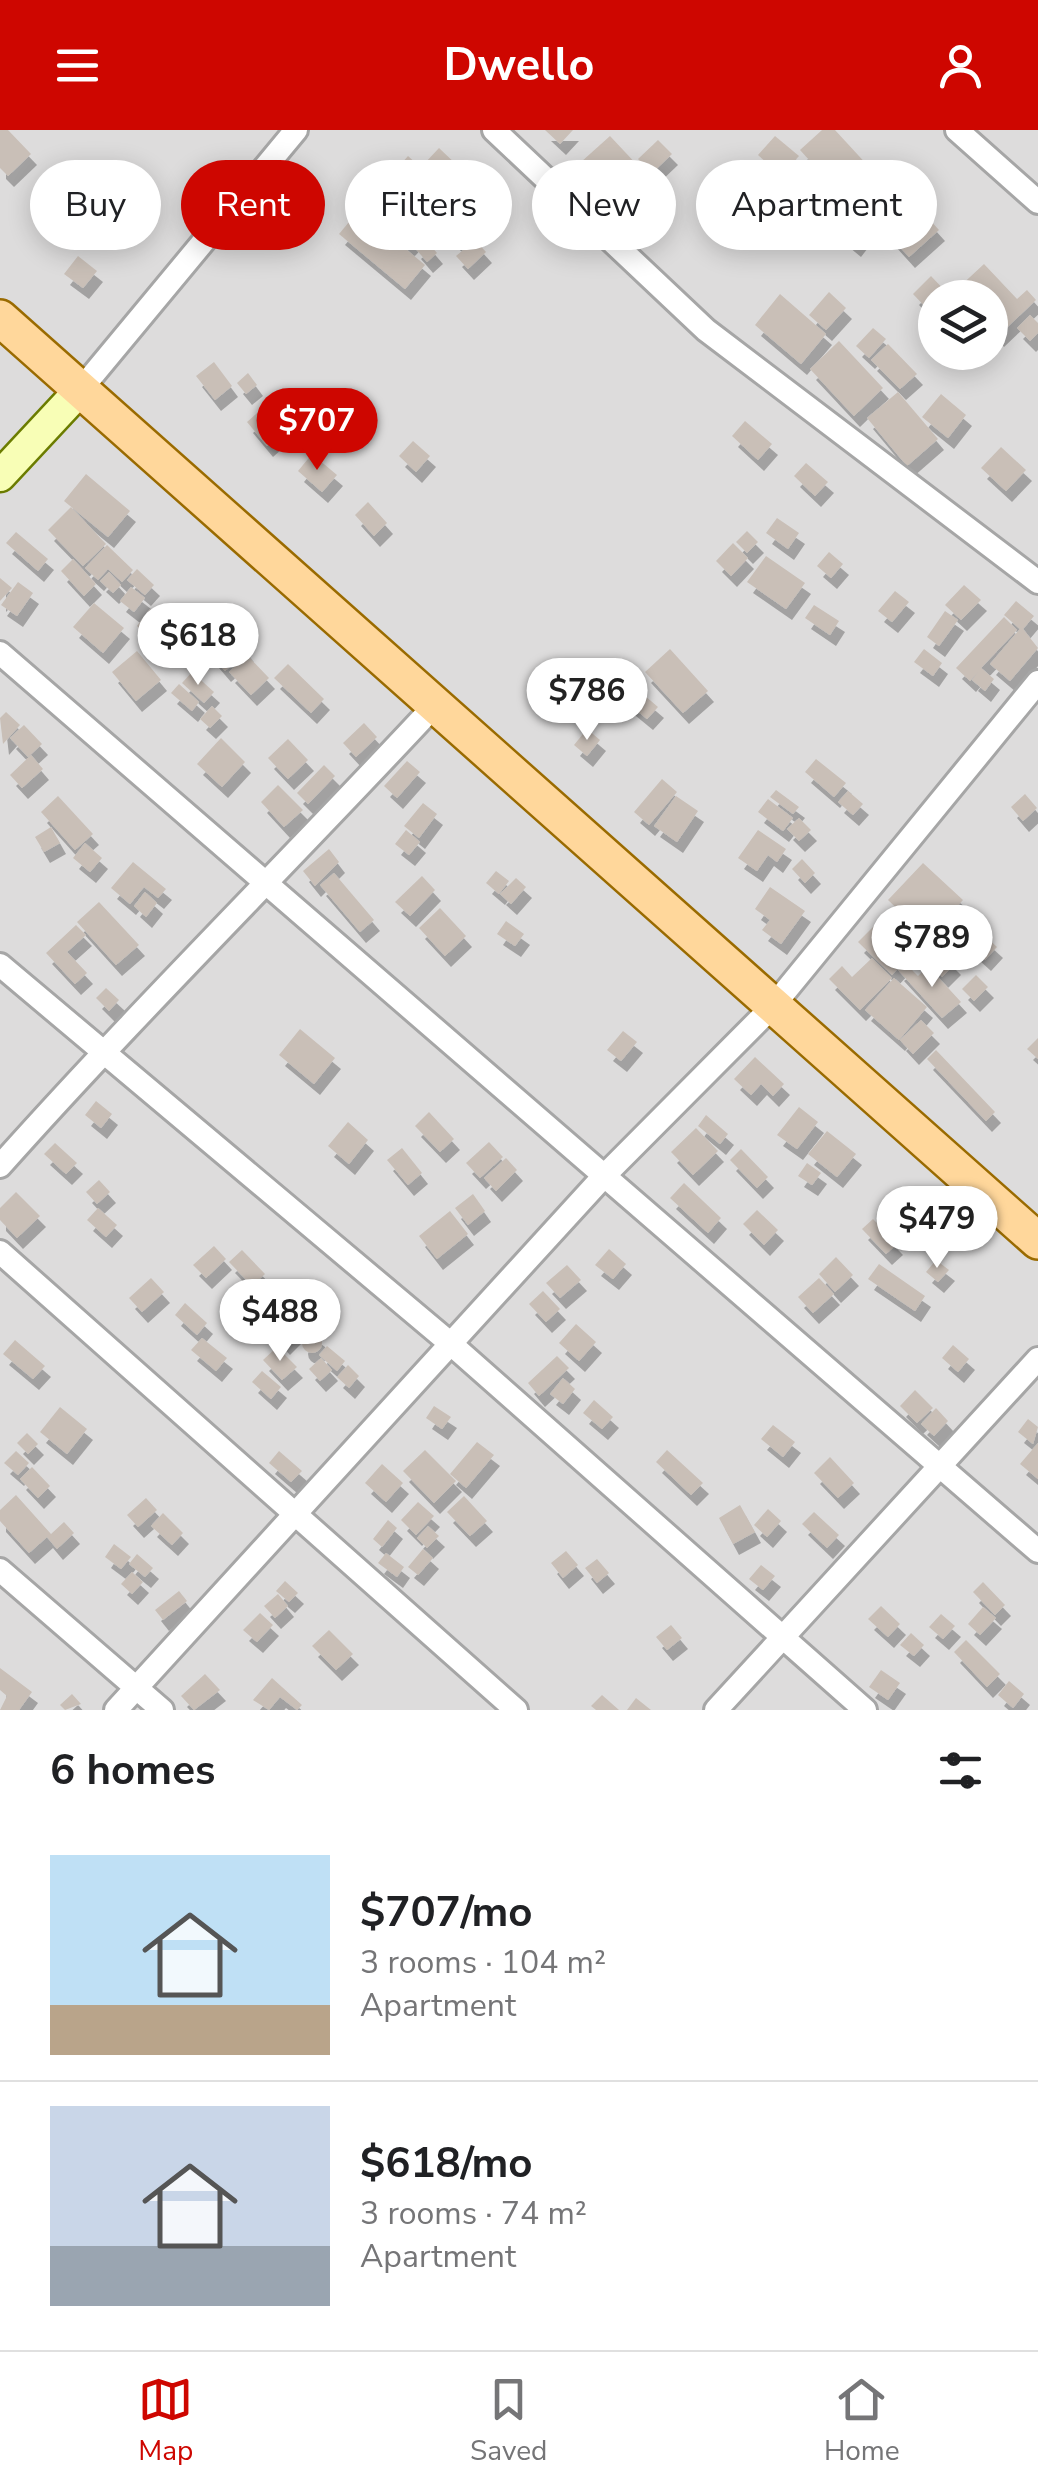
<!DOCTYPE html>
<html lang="en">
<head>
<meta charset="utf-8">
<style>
	:root { --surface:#fff; --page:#f6f6f6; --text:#202124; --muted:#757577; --line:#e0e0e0; --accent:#ce0600 }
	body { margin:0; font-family:"Nunito Sans",sans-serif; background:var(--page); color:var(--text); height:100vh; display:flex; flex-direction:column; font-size:38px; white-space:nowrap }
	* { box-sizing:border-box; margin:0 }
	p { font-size:32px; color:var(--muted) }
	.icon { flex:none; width:55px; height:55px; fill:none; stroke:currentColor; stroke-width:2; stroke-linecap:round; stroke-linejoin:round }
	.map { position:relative; height:1580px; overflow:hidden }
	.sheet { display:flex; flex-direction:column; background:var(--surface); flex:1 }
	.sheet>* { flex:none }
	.top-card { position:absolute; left:30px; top:30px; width:980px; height:90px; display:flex; gap:20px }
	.buttons { position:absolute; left:918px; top:150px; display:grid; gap:20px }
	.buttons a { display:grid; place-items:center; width:90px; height:90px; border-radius:50%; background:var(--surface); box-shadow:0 5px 25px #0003; font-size:50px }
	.price { position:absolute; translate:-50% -85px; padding:0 22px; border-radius:35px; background:#fff; color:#222; font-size:32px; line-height:65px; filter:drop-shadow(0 2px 5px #0008) }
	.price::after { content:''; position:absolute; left:50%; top:60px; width:30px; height:22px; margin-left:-15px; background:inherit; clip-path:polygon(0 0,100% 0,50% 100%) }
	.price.selected { background:var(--accent); color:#fff }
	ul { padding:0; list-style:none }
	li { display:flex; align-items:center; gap:30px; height:250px; padding:0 50px }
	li+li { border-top:2px solid var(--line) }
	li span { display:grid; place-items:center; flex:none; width:280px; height:200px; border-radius:0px; color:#555 }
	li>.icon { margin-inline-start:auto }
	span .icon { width:120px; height:120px; fill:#fffc; stroke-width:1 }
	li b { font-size:42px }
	h2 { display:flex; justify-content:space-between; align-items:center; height:120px; padding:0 50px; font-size:42px }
	.pill { padding:0 35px; border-radius:45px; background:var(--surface); box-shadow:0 5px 25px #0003; font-size:35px; line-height:90px }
	.pill.selected { background:var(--accent); color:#fff }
	header { display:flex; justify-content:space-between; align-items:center; height:130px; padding:0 50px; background:var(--accent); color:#fff; font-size:45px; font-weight:700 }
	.dock { display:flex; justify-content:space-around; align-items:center; height:140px; border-top:2px solid var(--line); background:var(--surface); font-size:28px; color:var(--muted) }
	.dock a { display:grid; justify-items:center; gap:5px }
	.dock .selected { color:var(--accent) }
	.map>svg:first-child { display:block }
	.residential { fill:#dddcdc; fill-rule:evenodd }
	.building { fill:#c9bfb7; filter:url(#shadow) }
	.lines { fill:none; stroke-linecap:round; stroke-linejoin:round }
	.street-casing { stroke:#a6a6a6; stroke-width:28 }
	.secondary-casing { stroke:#6b7c00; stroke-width:35 }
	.primary-casing { stroke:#9a6b00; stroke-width:40 }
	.street { stroke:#fff; stroke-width:22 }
	.secondary { stroke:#f8feb6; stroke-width:30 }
	.primary { stroke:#ffd79b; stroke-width:35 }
</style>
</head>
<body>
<header><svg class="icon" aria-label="menu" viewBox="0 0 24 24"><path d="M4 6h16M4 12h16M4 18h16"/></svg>Dwello<svg class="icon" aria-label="person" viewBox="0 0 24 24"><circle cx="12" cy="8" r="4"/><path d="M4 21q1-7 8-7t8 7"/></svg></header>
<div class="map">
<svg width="1038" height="1580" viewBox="0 0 1038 1580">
	<defs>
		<filter id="shadow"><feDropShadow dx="6" dy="11" stdDeviation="0" flood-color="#0004"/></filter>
	</defs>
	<rect width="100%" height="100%" fill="#f0ede5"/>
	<path class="residential" d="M0,0h1038v1580h-1038zM935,168h55v54h-55z"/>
	<g class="building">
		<path d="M0,0h8l23,24 -23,22 -8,-8z"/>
		<path d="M545,0h28l-13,14z"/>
		<path d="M822,0h13l35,38 -29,27 -41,-45z"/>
		<path d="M610,6l44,47 -30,27 -43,-48z"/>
		<path d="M775,6l24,20 -18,20 -23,-21z"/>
		<path d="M658,10l14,14 -21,20 -13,-15z"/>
		<path d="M439,18l20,19 -15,16 -20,-19z"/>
		<path d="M408,26l68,62 -20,23 -68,-62z"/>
		<path d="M864,50l15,15 -13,14 -16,-17z"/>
		<path d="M899,56l40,44 -30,27 -40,-44z"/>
		<path d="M843,71l29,23 -17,22 -29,-24z"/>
		<path d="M405,72l24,22 -21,22 -23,-22z"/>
		<path d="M359,80l66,55 -20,24 -66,-55z"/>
		<path d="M425,109l12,14 -10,9 -12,-14z"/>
		<path d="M475,110l11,12 -18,17 -12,-13z"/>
		<path d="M78,126l19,15 -14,17 -19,-14z"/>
		<path d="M984,134l33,35 10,-9 9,10 -38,36 -8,-9v-29h-27l-7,-8z"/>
		<path d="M931,146l19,20 -15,2 -3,16 -19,-20z"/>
		<path d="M829,162l17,16 -20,22 -17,-15z"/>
		<path d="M780,164l46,40 -25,30 -46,-39z"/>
		<path d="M1030,185l8,8v10l-8,8 -13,-13z"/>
		<path d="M873,198l13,11 -17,19 -13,-12z"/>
		<path d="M839,211l44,47 -29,28 -44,-47z"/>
		<path d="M888,214l29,30 -17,15 -29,-29z"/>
		<path d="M214,232l18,24 -17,14 -19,-24z"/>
		<path d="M248,243l9,12 -11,9 -9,-11z"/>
		<path d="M898,262l40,47 -31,27 -40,-48z"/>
		<path d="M941,264l25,21 -18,23 -26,-21z"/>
		<path d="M264,277l20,24 -17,15 -20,-24z"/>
		<path d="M745,291l27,23 -14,16 -26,-24z"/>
		<path d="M413,311l17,15 -14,16 -17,-16z"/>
		<path d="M1001,317l25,23 -20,21 -25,-23z"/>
		<path d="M312,324l25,21 -15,17 -24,-21z"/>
		<path d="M806,333l22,19 -13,14 -21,-20z"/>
		<path d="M86,344l44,37 -22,26 -44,-36z"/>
		<path d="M368,372l19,21 -13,13 -19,-21z"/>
		<path d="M71,377l35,37 -23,22 -35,-36z"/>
		<path d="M777,388l22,15 -11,16 -22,-16z"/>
		<path d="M747,401l11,11 -11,11 -11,-11z"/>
		<path d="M16,402l32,27 -10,12 -32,-28z"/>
		<path d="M733,413l15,15 -17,18 -15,-15z"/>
		<path d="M107,415l26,25 -11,12 -14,-13 -10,11 -13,-12z"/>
		<path d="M829,422l14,12 -12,14 -14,-12z"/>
		<path d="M766,426l39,27 -19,26 -39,-27z"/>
		<path d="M73,429l23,25 -12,12 -23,-25z"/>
		<path d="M137,439l17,16 -9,10 -18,-15z"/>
		<path d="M109,442l12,13 -8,8 -13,-12z"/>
		<path d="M0,448l12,10 -12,13z"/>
		<path d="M18,452l15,11 -16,23 -16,-11z"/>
		<path d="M964,455l17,15 -20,20 -16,-15z"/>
		<path d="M131,457l14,11 -11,14 -14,-11z"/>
		<path d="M895,461l14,11 -17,20 -14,-11z"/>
		<path d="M1016,471l18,15 -11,13 15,19 -28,33 -20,-17 30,-35 -16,-14z"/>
		<path d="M94,473l30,25 -21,25 -30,-26z"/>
		<path d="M814,475l25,16 -9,14 -25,-17z"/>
		<path d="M150,479l25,22 -14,16 -24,-21z"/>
		<path d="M945,481l13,9 -19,26 -12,-9z"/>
		<path d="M1004,487l13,13 -36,38 13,11 -9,12 -13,-11 6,-8 -8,9 -14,-13z"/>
		<path d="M236,507l12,14 -23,20 -12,-14z"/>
		<path d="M670,519l38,42 -25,22 -38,-41z"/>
		<path d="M924,519l18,14 -9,13 -19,-14z"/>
		<path d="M137,521l24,29 -25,21 -24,-29z"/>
		<path d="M247,525l22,23 -18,17 -22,-23z"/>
		<path d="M288,534l36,35 -13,14 -37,-35z"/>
		<path d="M192,542l22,20 -10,11 -22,-20z"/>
		<path d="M630,553l28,24 -11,12 -28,-23z"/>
		<path d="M179,554l20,18 -7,9 -21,-18z"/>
		<path d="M212,576l10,10 -12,12 -10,-9z"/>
		<path d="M6,582l14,13 -17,19 -3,-26z"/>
		<path d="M364,593l13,14 -21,20 -13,-14z"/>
		<path d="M24,595l18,19 -14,13 -18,-19z"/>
		<path d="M587,599l13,11 -13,16 -13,-11z"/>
		<path d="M221,608l24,24 -23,25 -25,-23z"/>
		<path d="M288,609l20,21 -20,19 -20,-21z"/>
		<path d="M31,625l12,14 -21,19 -12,-13z"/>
		<path d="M816,629l30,24 -12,14 -29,-25z"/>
		<path d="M407,631l13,11 -23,26 -13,-12z"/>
		<path d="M324,635l11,11 -27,28 -11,-11z"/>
		<path d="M662,649l15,13 -28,33 -15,-13z"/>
		<path d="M278,655l25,25 -19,17 -23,-25z"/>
		<path d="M776,660l23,17 -6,7 -23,-17z"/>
		<path d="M848,661l15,13 -10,11 -15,-13z"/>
		<path d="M1025,664l12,14 -14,13 -12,-14z"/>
		<path d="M58,666l35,38 -18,16 -34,-38z"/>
		<path d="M676,666l22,15 -21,31 -23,-16z"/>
		<path d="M768,669l25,19 -10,13 -25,-19z"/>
		<path d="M423,673l14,11 -18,24 -15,-12z"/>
		<path d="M799,688l12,12 -12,11 -12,-12z"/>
		<path d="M51,697l9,16 -16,9 -9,-15z"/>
		<path d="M406,700l14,12 -11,13 -14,-11z"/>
		<path d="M758,700l28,19 -9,13 -9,-7 -11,16 -19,-13z"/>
		<path d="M85,713l17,15 -12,14 -17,-14z"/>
		<path d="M329,719l10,13 -24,24 -12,-15z"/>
		<path d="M802,729l13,14 -10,10 -13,-14z"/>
		<path d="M133,732l33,27 -8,9 -14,-11 -14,17 -19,-16z"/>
		<path d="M923,733l40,37 -21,23 -14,-13 -14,15 -26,-25z"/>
		<path d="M496,741l13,10 -10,13 -13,-11z"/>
		<path d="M334,743l40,47 -14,12 -40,-47z"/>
		<path d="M422,746l13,14 -25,26 -15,-14z"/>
		<path d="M516,748l10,9 -15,17 -11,-10z"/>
		<path d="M770,757l35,24 -24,33 -19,-14 8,-10 -15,-11z"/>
		<path d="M145,762l12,11 -11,14 -12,-11z"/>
		<path d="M99,772l40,43 -23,20 -39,-43z"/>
		<path d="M440,778l26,28 -21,20 -26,-28z"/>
		<path d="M506,791l18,13 -9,12 -18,-12z"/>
		<path d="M876,794l24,22 18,-19 37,37 -13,13 -27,-27 -23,25 -34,-33z"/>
		<path d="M76,795l10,10 -19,17 20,21 -12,11 -29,-31z"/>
		<path d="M985,806l12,11 -12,13 -12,-11z"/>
		<path d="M872,828l20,20 -32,32 -31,-31 13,-13 10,11z"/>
		<path d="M906,834l12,12 10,-10 33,36 -19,16 -44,-48z"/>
		<path d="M976,845l12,12 -14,14 -12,-12z"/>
		<path d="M894,848l33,29 -28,33 -34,-30z"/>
		<path d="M106,858l13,12 -10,11 -13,-13z"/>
		<path d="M921,890l13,13 -21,21 -13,-14z"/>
		<path d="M300,899l35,29 -21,26 -35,-29z"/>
		<path d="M623,901l14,11 -16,19 -14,-11z"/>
		<path d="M1038,908v21l-11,-10z"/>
		<path d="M936,920l59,62 -9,9 -59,-62z"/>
		<path d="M755,927l29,27 -11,12 -12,-12 -10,11 -17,-16z"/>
		<path d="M96,971l16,13 -11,14 -16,-13z"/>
		<path d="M799,977l19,15 -21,27 -20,-14z"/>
		<path d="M429,982l25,27 -14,13 -25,-26z"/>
		<path d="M706,985l22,19 -8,10 -22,-18z"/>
		<path d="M348,992l20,18 -19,24 -21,-18z"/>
		<path d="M696,998l22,23 -25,24 -22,-23z"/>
		<path d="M827,1001l29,23 -19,23 -29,-23z"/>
		<path d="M489,1012l14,15 -23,21 -14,-15z"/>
		<path d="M55,1013l22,20 -11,11 -22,-20z"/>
		<path d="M402,1018l20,25 -14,12 -21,-25z"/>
		<path d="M741,1019l27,28 -11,11 -27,-28z"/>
		<path d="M506,1028l11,12 -21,21 -12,-13z"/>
		<path d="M807,1033l14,10 -9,12 -14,-9z"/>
		<path d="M99,1050l11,12 -13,12 -11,-12z"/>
		<path d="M684,1053l37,35 -13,15 -38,-35z"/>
		<path d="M16,1062l24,24 -23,22 -17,-18v-12z"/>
		<path d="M473,1064l12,17 -17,14 -13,-17z"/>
		<path d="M98,1078l19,17 -11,12 -19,-17z"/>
		<path d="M757,1080l21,20 -14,15 -21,-21z"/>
		<path d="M450,1081l18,23 -31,25 -18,-23z"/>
		<path d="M873,1089l24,25 -11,10 -24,-25z"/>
		<path d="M214,1116l12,13 -20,19 -13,-13z"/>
		<path d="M609,1119l17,15 -13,15 -18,-14z"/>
		<path d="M242,1120l23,24 -13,12 -23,-24z"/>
		<path d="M836,1127l17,18 -18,17 -16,-18z"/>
		<path d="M936,1130l13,10 -11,12 -12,-10z"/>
		<path d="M879,1134l46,32 -10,15 -47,-32z"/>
		<path d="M567,1135l14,15 -21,18 -14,-15z"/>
		<path d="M151,1148l13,14 -22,20 -13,-14z"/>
		<path d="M819,1148l15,16 -21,19 -15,-16z"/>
		<path d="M543,1161l17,18 -14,13 -17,-18z"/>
		<path d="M185,1173l22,20 -10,12 -22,-20z"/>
		<path d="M275,1178l21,24 -12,12 -22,-24z"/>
		<path d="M576,1194l20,18 -17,19 -20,-18z"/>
		<circle cx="312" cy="1213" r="10"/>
		<path d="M202,1208l25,20 -11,13 -25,-21z"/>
		<path d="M15,1210l30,26 -12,13 -30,-25z"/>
		<path d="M953,1215l16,14 -11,13 -16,-14z"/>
		<path d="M327,1216l18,15 -8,10 -18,-16z"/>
		<path d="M277,1217l20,20 -15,13 -19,-20z"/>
		<path d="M557,1226l12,12 -30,28 -11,-13z"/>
		<path d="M321,1228l11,12 -12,11 -11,-12z"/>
		<path d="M348,1235l11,11 -10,12 -12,-11z"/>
		<path d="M262,1241l19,16 -10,12 -19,-17z"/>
		<path d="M563,1248l12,11 -12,15 -13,-10z"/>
		<path d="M915,1260l18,18 -16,15 -17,-17z"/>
		<path d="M594,1270l19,17 -11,12 -19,-16z"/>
		<path d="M434,1276l17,11 -9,12 -16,-11z"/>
		<path d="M60,1277l27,22 -20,25 -27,-22z"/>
		<path d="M936,1278l12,13 -14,15 -13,-12z"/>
		<path d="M1028,1289l10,8 -5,17 -15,-12z"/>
		<path d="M773,1295l22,17 -12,15 -22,-18z"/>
		<path d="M27,1303l11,11 -10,10 -11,-11z"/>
		<path d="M477,1312l17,13 -28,33 -16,-14z"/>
		<path d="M1038,1313v36l-18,-15z"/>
		<path d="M425,1320l31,31 -22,22 -31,-32z"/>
		<path d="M667,1320l36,33 -12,12 -35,-33z"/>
		<path d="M16,1321l13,12 -11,12 -14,-12z"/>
		<path d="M279,1321l23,20 -11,11 -22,-19z"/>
		<path d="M830,1327l24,26 -16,15 -24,-25z"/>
		<path d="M382,1334l21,19 -17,19 -21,-19z"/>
		<path d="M32,1337l18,19 -12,12 -18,-19z"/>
		<path d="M16,1365l35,39 13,-12 10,11 -17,16 -10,-12 -18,16 -29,-32v-11z"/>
		<path d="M464,1366l23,25 -17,15 -23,-24z"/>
		<path d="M146,1368l11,12 -19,17 -11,-12z"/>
		<path d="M418,1372l16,14 -18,19 -15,-15z"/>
		<path d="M740,1375l15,27 -22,12 -14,-26z"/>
		<path d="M768,1379l13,12 -14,16 -13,-12z"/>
		<path d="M814,1382l25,23 -12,13 -25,-24z"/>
		<path d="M163,1383l20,20 -11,12 -21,-19z"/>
		<path d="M388,1390l9,8 -15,19 -9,-8z"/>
		<path d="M428,1396l11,10 -12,12 -10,-10z"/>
		<path d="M114,1414l17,13 -10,12 -16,-12z"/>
		<path d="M423,1419l10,9 -15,17 -10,-8z"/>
		<path d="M566,1421l12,14 -15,13 -12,-15z"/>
		<path d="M386,1423l18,14 -7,10 -19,-14z"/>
		<path d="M137,1424l16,14 -8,9 -16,-13z"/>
		<path d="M597,1429l12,14 -12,10 -12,-15z"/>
		<path d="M761,1435l14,11 -12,14 -14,-11z"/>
		<path d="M132,1442l11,10 -11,12 -11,-10z"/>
		<path d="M285,1451l13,12 -9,9 -13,-11z"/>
		<path d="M983,1452l22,23 -10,10 -22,-23z"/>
		<path d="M179,1461l8,10 -24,19 -8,-10z"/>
		<path d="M278,1464l10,12 -13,12 -11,-12z"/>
		<path d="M881,1476l19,18 -12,13 -20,-18z"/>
		<path d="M983,1477l13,11 -16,17 -12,-11z"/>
		<path d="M260,1483l13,12 -16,17 -14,-12z"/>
		<path d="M941,1484l14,12 -12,13 -14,-12z"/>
		<path d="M671,1495l11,13 -15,12 -11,-13z"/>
		<path d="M329,1500l24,24 -17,16 -24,-24z"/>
		<path d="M911,1503l13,12 -10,11 -14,-11z"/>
		<path d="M966,1510l34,34 -13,13 -33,-35z"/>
		<path d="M0,1538l32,24 -13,18h-19l7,-14 -7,-6z"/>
		<path d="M881,1540l19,13 -12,17 -19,-13z"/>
		<path d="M205,1544l15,16 -26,20 -13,-14z"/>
		<path d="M272,1548l30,27 -5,5 -17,-13 -11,13 -16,-10z"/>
		<path d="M1009,1551l15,13 -11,14 -15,-13z"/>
		<path d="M72,1564l9,10 -16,6 -5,-5z"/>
		<path d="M602,1565l17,15h-23l-5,-4z"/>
		<path d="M636,1568l15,12h-24z"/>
	</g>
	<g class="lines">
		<defs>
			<g id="street">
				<path d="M494,0l212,200 332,252"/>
				<path d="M957,0l81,72"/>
				<path d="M82,258l214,-258"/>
				<path d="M0,523l1038,898"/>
				<path d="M0,835l451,379 414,366"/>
				<path d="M0,1036c141,-158 292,-307 436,-462"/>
				<path d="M0,1122l516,458"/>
				<path d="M0,1440l162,140"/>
				<path d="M116,1580l487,-533 171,-172 264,-323"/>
				<path d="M716,1580l322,-351"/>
			</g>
			<path id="secondary" d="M0,346l82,-88"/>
			<path id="primary" d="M0,188l1038,923"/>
		</defs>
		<use href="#street" class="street-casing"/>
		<use href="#secondary" class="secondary-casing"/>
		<use href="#primary" class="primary-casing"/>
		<use href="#street" class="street"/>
		<use href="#secondary" class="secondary"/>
		<use href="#primary" class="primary"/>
	</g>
</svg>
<div class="buttons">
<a><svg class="icon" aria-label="layers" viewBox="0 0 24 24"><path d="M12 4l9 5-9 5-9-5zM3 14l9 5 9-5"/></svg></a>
</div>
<b class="price selected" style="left:317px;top:343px">$707</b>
<b class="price" style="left:198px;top:558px">$618</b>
<b class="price" style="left:587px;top:613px">$786</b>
<b class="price" style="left:932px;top:860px">$789</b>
<b class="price" style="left:937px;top:1141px">$479</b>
<b class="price" style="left:280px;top:1234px">$488</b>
<div class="top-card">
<a class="pill">Buy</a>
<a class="pill selected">Rent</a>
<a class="pill">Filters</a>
<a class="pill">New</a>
<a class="pill">Apartment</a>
</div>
</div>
<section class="sheet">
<h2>6 homes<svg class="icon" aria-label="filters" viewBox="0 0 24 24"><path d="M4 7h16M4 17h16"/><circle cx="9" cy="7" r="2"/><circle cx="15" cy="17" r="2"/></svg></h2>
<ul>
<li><span style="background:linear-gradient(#bfe0f5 75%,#b9a48a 0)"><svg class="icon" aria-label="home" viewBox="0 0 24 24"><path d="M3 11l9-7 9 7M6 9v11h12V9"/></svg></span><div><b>$707/mo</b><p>3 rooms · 104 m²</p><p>Apartment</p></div></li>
<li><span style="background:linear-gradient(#c9d6e8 70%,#9aa5b1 0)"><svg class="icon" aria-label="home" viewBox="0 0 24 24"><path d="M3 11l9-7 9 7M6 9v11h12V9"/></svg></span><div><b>$618/mo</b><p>3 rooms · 74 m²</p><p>Apartment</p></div></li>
</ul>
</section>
<nav class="dock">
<a class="selected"><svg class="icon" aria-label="map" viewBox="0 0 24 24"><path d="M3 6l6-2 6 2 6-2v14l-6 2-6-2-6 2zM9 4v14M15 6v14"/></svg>Map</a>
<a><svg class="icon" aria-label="saved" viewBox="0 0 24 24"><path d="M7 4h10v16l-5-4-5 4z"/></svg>Saved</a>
<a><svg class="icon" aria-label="home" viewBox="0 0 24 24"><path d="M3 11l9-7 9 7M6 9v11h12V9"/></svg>Home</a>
</nav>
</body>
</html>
